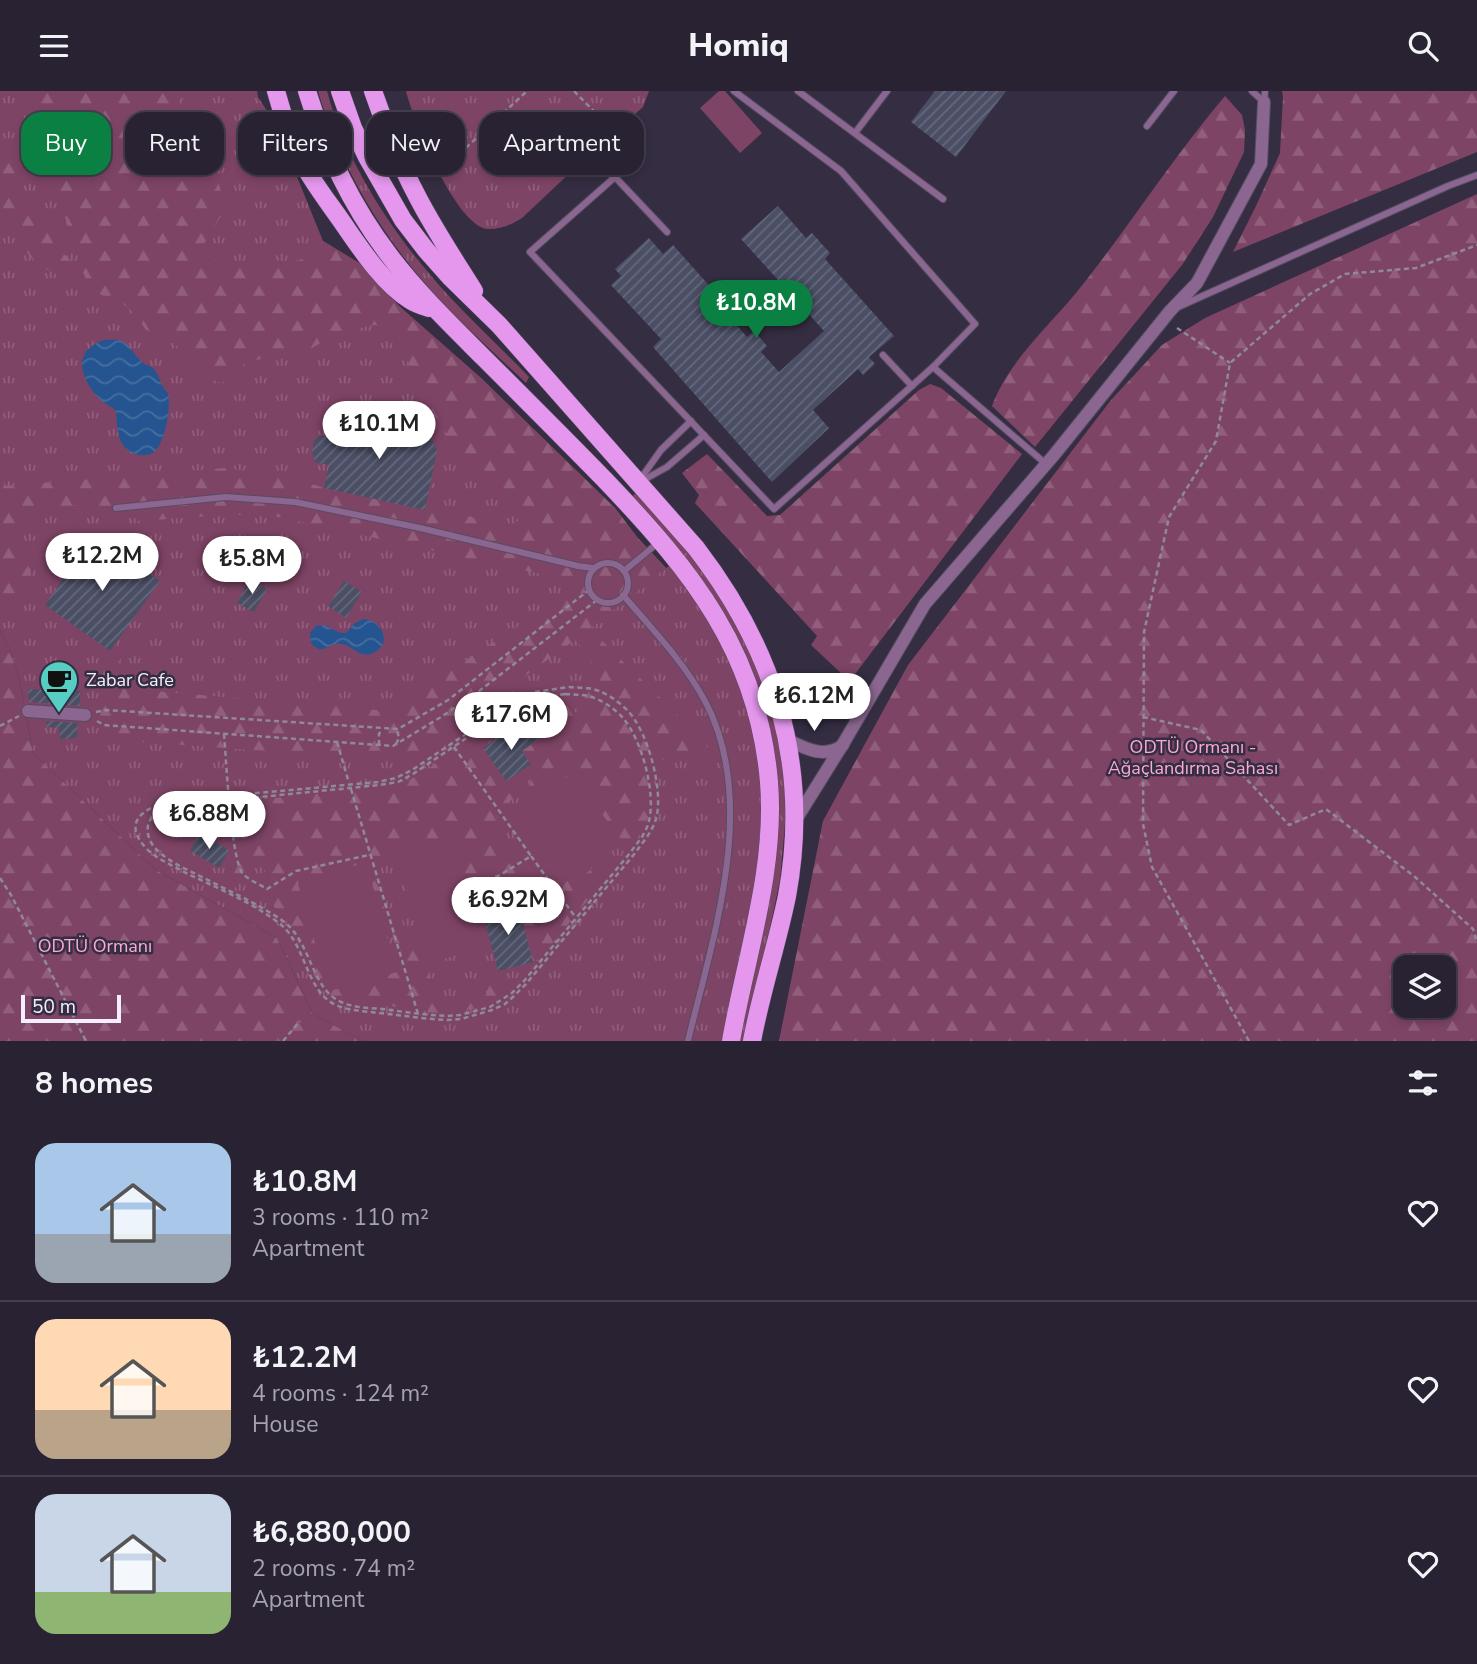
<!DOCTYPE html>
<html lang="en">
<head>
<meta charset="utf-8">
<style>
	:root { --surface:#282232; --page:#302a3a; --text:#f1f3f6; --muted:#a5a4ac; --line:#443f4d; --accent:#0b8043 }
	body { margin:0; font-family:"Nunito Sans",sans-serif; background:var(--page); color:var(--text); height:100vh; display:flex; flex-direction:column; font-size:26px; white-space:nowrap }
	* { box-sizing:border-box; margin:0 }
	p { font-size:23px; color:var(--muted) }
	.icon { flex:none; width:38px; height:38px; fill:none; stroke:currentColor; stroke-width:2; stroke-linecap:round; stroke-linejoin:round }
	.map { position:relative; height:950px; overflow:hidden }
	.side { display:flex; flex-direction:column; background:var(--surface); flex:1 }
	.side>* { flex:none }
	.top-card { position:absolute; left:21px; top:21px; width:700px; height:63px; display:flex; gap:14px }
	.controls { position:absolute; left:1393px; top:864px; display:grid; gap:14px }
	.controls a { display:grid; place-items:center; width:63px; height:63px; border-radius:14px; background:var(--surface); box-shadow:0 4px 10px #0003,0 0 0 2px var(--line); font-size:35px }
	.scale { position:absolute; left:21px; bottom:18px; width:100px; box-sizing:border-box; padding-left:7px; border:4px solid #f4effd; border-top:0; font-size:19px; line-height:24px; white-space:nowrap; color:#f4effd; -webkit-text-stroke:5px #352e43; paint-order:stroke }
	.price { position:absolute; translate:-50% -60px; padding:0 16px; border-radius:24px; background:#fff; color:#222; font-size:23px; line-height:46px; filter:drop-shadow(0 2px 4px #0008) }
	.price::after { content:''; position:absolute; left:50%; top:42px; width:21px; height:16px; margin-left:-10px; background:inherit; clip-path:polygon(0 0,100% 0,50% 100%) }
	.price.active { background:var(--accent); color:#fff }
	ul { padding:0; list-style:none }
	li { display:flex; align-items:center; gap:21px; height:175px; padding:0 35px }
	li+li { border-top:2px solid var(--line) }
	li span { display:grid; place-items:center; flex:none; width:196px; height:140px; border-radius:21px; color:#555 }
	li>.icon { margin-inline-start:auto }
	span .icon { width:84px; height:84px; fill:#fffc; stroke-width:1 }
	li b { font-size:30px }
	h2 { display:flex; justify-content:space-between; align-items:center; height:84px; padding:0 35px; font-size:30px }
	.chip { padding:0 24px; border-radius:21px; background:var(--surface); box-shadow:0 4px 10px #0003,0 0 0 2px var(--line); font-size:24px; line-height:63px }
	.chip.active { background:var(--accent); color:#fff }
	header { display:flex; justify-content:space-between; align-items:center; height:91px; padding:0 35px; background:var(--surface); font-size:32px; font-weight:800 }
	.map>svg:first-child { display:block }
	.grass { fill:url(#grass-tufts) }
	.forest { fill:url(#forest-firs); fill-rule:evenodd }
	.pitch { fill:#7e4465 }
	.water { fill:url(#water-waves) }
	.building { fill:url(#building-hatch) }
	.lines { fill:none; stroke-linecap:round; stroke-linejoin:round }
	.lane-casing { stroke:#544d61; stroke-width:8 }
	.street-casing { stroke:#544d61; stroke-width:14 }
	.primary-casing { stroke:#544d61; stroke-width:19 }
	.path { stroke:#8f899a; stroke-width:2.5; stroke-dasharray:5 3.5; stroke-linecap:butt }
	.lane { stroke:#8b6690; stroke-width:6 }
	.street { stroke:#8b6690; stroke-width:12 }
	.primary { stroke:#e497ed; stroke-width:18 }
	.labels { text-anchor:middle; stroke-width:5; stroke-linejoin:round; paint-order:stroke }
	.poi-label { font-size:18px; fill:#f4effd; stroke:#352e43; text-anchor:start }
	.park-label { font-size:18px; fill:#fca9d7; stroke:#352e43 }
</style>
</head>
<body>
<header><svg class="icon" aria-label="menu" viewBox="0 0 24 24"><path d="M4 6h16M4 12h16M4 18h16"/></svg>Homiq<svg class="icon" aria-label="search" viewBox="0 0 24 24"><circle cx="10" cy="10" r="6"/><path d="M15 15l6 6"/></svg></header>
<div class="map">
<svg width="1477" height="950" viewBox="0 0 1477 950">
	<defs>
		<pattern id="grass-tufts" width="24" height="20" patternUnits="userSpaceOnUse" patternTransform="scale(1.75)"><rect width="24" height="20" fill="#7e4465"/><path d="M3 7l-1-3M5 7V3M7 7l1-3M15 17l-1-3M17 17v-4M19 17l1-3" fill="none" stroke="#915f7c"/></pattern>
		<pattern id="forest-firs" width="22" height="20" patternUnits="userSpaceOnUse" patternTransform="scale(1.75)"><rect width="22" height="20" fill="#7e4465"/><path d="M5 1l3.5 6h-7zM16 11l3.5 6h-7z" fill="#915f7c"/></pattern>
		<pattern id="water-waves" width="16" height="10" patternUnits="userSpaceOnUse" patternTransform="scale(1.75)"><rect width="16" height="10" fill="#255590"/><path d="M0 5q4-4 8 0t8 0" fill="none" stroke="#456ea0"/></pattern>
		<pattern id="building-hatch" width="6" height="6" patternUnits="userSpaceOnUse" patternTransform="scale(1.75)"><rect width="6" height="6" fill="#4b4f65"/><path d="M-1 1l2-2M0 6l6-6M5 7l2-2" fill="none" stroke="#66697c"/></pattern>
	</defs>
	<rect width="100%" height="100%" fill="#352e43"/>
	<g class="grass">
		<path d="M0,0h257l1,6 18,28 47,116 41,25 35,40 82,72 134,130 22,29 29,31 11,-7 68,114 25,151 -39,215h-368l-50,-27 -36,-76 -121,-68 -123,-117 -13,-71 -8,-28 -12,-24z"/>
		<path d="M318,0h9c20,75 67,144 119,202 27,29 56,56 83,84l-3,6c-39,-37 -80,-73 -113,-114 -42,-52 -76,-113 -95,-178z"/>
		<path d="M406,0h243l-6,16 -37,32 -84,79c-9,6 -23,12 -35,11 -32,-5 -74,-109 -81,-138z"/>
		<path d="M634,403h3l56,63 32,46 39,77 20,79 2,53 -6,68 -34,161h-8l34,-165 -13,-182 -127,-195z"/>
	</g>
	<g class="forest">
		<path d="M19,0h157l5,17 2,26 22,37 13,10 8,28 -15,22 -9,17 27,25 13,-10 44,1 19,-6 12,-8 6,-9 41,25 35,40 82,72 134,130 22,29 29,31 -76,61 116,114 2,11 -57,7 2,21 -5,36 -4,10 -14,20 -9,-8 -49,-66 -23,16 -17,-2c-4,-8 1,-13 -1,-22 -1,-5 -6,-10 -9,-15l17,-13 -8,-11 -12,9 -7,-9 -6,54 5,-3 5,8 1,10 -19,13 -3,24 47,67 29,-22 16,-5 17,-16 7,1 5,8 -77,93 -6,3 -15,-58 -35,9 -10,-3 -22,-75 -55,16 -15,6v13l6,25 -4,12 -4,1 -13,-45 -68,20 31,108 68,-19 -2,-8 4,-8 -10,-31 4,-9 3,-1 6,6 4,11 13,-1 10,32 2,20 5,9 4,11 16,1 30,-9 2,-8 4,-3 6,3 2,7c-9,16 -45,18 -62,19l-109,-16 -10,-11 -14,-30 -7,-23 -21,-22 -9,-13 -5,-19 2,-9 -13,-7 -3,5c-9,3 -10,11 -12,19l-4,1c-7,-15 1,-20 -1,-32 -5,-22 -35,-20 -14,-52l174,-18 26,-10 71,-51 10,-6 14,-1 11,-19 25,-7 18,-2 6,21 3,1 25,-40 -9,-7 -3,-10 -14,-15 -151,109 -18,7 -27,3 -278,-20 -2,-81h22l-2,30 269,23 181,-118v-13l-300,-65h-44l-86,6 -23,-13 -39,-3 -40,5 -17,5 -3,11 16,56 -5,9 -28,9v-197h2l2,83 222,-18 72,11 26,9 101,22 41,6 44,9 9,-5 -29,-30 -30,-36 -22,-32 -47,-93 -16,-4 -36,7 -32,19 -57,10 -10,5 -10,13 -10,4 -8,-3 -21,-16 -13,-17 -12,-10 -20,-7 -12,-17 -12,-10 -10,-2 -17,-10 -9,-12 -6,-14 -5,-22 -22,-56 -7,-8 -12,-7c-6,-19 0,-15 6,-31 8,-21 -8,-37 -21,-50z"/>
		<path d="M1282,0h195v61l-244,100 23,-46 24,-53 3,-56z"/>
		<path d="M1225,5l17,19 3,15 -1,22 -31,65 -31,48 -147,182 -43,-41c17,-47 61,-83 92,-123 48,-61 90,-127 141,-187z"/>
		<path d="M0,62l10,10 13,6 1,6 -5,6v5l5,10 6,2 11,13 17,28 3,12 12,12 -2,13 -5,3 -30,-15 -31,-40 -5,-4z"/>
		<path d="M1477,103v847h-698l44,-220 85,-156 203,-265 51,-55 43,-27zM1405,877h39v38h-39z"/>
		<path d="M930,293l11,4 81,66 -170,224 -10,-4 -31,-29 6,-9 -122,-133 4,-8 -17,-22 25,-19 60,62 13,-1 139,-125z"/>
		<path d="M0,539l12,24 8,28 13,71 123,117 121,68 36,76 50,27h-363z"/>
	</g>
	<g class="pitch">
		<path d="M719,0h6l37,42 -22,20 -40,-45z"/>
		<path d="M572,682l49,67 -65,49 -50,-66z"/>
		<path d="M452,744l32,112 -55,16 -33,-112z"/>
		<path d="M366,772l31,109 -68,19 -31,-109z"/>
	</g>
	<g class="water">
		<path d="M104,249c23,-2 23,5 36,20 4,5 10,5 14,9 6,7 6,17 14,24 3,14 -2,47 -13,58 -4,4 -10,5 -16,4 -22,-5 -22,-26 -23,-44 -4,-4 -9,-6 -14,-10 -20,-19 -33,-49 2,-61z"/>
		<path d="M363,528c20,1 30,26 10,34 -15,7 -22,-12 -37,-9 -11,1 -13,12 -25,-1l-1,-10 6,-7c13,-4 18,8 30,7l9,-10z"/>
	</g>
	<g class="building">
		<path d="M935,0h71l-50,66 -45,-35z"/>
		<path d="M778,115l28,32 6,-5 18,20 -5,6 69,77 -25,21 6,7 -12,11 -5,-6 -45,41 16,18 -57,54 -119,-135 8,-8 -50,-54 10,-9 -6,-7 34,-31 14,16 10,-9 41,46 -4,4 37,42 7,-6 13,15 -6,6 18,20 45,-41 -83,-92z"/>
		<path d="M356,325l66,14 10,9 5,12 -12,59 -101,-22 5,-23 -14,-3 -3,-10 2,-11 6,-6 15,3 2,-9 8,-8z"/>
		<path d="M94,443l66,47 -50,70 -65,-46z"/>
		<path d="M250,488l17,10 -13,23 -17,-9z"/>
		<path d="M344,490l18,11 -16,26 -18,-12z"/>
		<path d="M28,598l52,2v15l-51,-4z"/>
		<path d="M46,630l32,2 -1,15 -17,1 -1,-11 -13,-1z"/>
		<path d="M512,636l7,9 12,-9 8,12 -17,12 9,13 -25,17 -23,-33z"/>
		<path d="M199,743l30,16 -10,18 -29,-17z"/>
		<path d="M518,813l15,58 -35,9 -15,-58z"/>
	</g>
	<g class="lines">
		<defs>
			<g id="lane">
				<path d="M734,0l107,80 134,153 -42,43 113,97"/>
				<path d="M798,0l145,108"/>
				<path d="M1252,0l12,11"/>
				<path d="M1264,11l1,-11"/>
				<path d="M1147,35l27,-35"/>
				<path d="M855,42l32,-42"/>
				<path d="M667,141l-52,-55 -85,75 244,257 159,-142"/>
				<path d="M1178,216l270,-121 29,-11"/>
				<path d="M883,264l29,31"/>
				<path d="M639,390l22,-31 30,-29"/>
				<path d="M640,391l27,-15 37,-32"/>
				<path d="M116,417l110,-11 69,5 125,26 158,38 15,2"/>
				<circle cx="608" cy="492" r="20"/>
				<path d="M624,480l35,-29"/>
				<path d="M623,504c29,34 61,67 82,106 54,101 8,236 -17,340"/>
			</g>
			<g id="street">
				<path d="M28,620l57,4"/>
				<path d="M788,649c18,9 37,19 55,5"/>
				<path d="M795,730l48,-77 82,-140 129,-149 116,-144 27,-28 64,-119 3,-62"/>
			</g>
			<g id="primary">
				<path d="M276,0c6,22 13,44 23,65 11,23 27,43 41,63 19,27 42,64 70,81 6,4 13,6 19,8"/>
				<path d="M307,0c18,59 44,114 82,164 28,37 61,69 94,102 41,41 82,82 122,123 87,91 153,172 164,302 7,88 -23,173 -38,259"/>
				<path d="M340,0l13,37 14,29 36,63 23,30 24,27 49,48 197,223c80,104 115,218 91,348 -10,49 -26,96 -35,145"/>
				<path d="M373,0c12,34 25,69 42,101 17,34 39,67 59,99"/>
			</g>
		</defs>
		<use href="#lane" class="lane-casing"/>
		<use href="#street" class="street-casing"/>
		<use href="#primary" class="primary-casing"/>
		<g class="path">
			<path d="M574,0l44,45"/>
			<path d="M441,80l86,-80"/>
			<path d="M1177,237l53,35"/>
			<path d="M569,596c10,1 23,0 32,5 9,3 20,12 27,19 20,21 36,80 28,108 -4,13 -13,23 -20,33l-110,132 -12,12 -9,8 -13,6 -31,9 -14,1c-23,-1 -46,-5 -69,-7 -14,-2 -29,-2 -42,-8 -30,-13 -30,-61 -56,-81 -28,-22 -63,-36 -94,-51 -14,-8 -30,-14 -41,-26 -24,-27 2,-40 26,-46l207,-19 18,-4 16,-8 108,-72 15,-6z"/>
			<path d="M565,603c11,1 22,0 32,5 9,4 20,12 26,19 19,22 33,75 26,103 -3,13 -12,22 -19,32l-106,128 -12,12 -22,14 -30,8 -13,1c-21,-1 -43,-4 -64,-7 -14,-1 -29,-1 -42,-7 -30,-13 -30,-61 -58,-81 -26,-18 -56,-31 -85,-46 -14,-7 -29,-13 -41,-25 -12,-11 -14,-31 3,-39 6,-4 13,-5 20,-6l200,-20 18,-3 15,-8 104,-70 15,-5z"/>
			<path d="M96,621l10,-2 292,19 50,-29 141,-110"/>
			<path d="M1143,626l58,13 88,95 37,-16 89,68 58,52 4,13"/>
			<path d="M97,630l7,4 289,21 48,-29 33,-22 123,-95"/>
			<path d="M0,635l19,-10"/>
			<path d="M224,643c2,22 7,128 19,140 6,6 16,10 24,15l29,-18 73,-16"/>
			<path d="M337,651l12,41"/>
			<path d="M396,653l3,-6 -2,-8"/>
			<path d="M379,654v-11l3,-5"/>
			<path d="M454,656l77,109 -31,19 -33,14"/>
			<path d="M351,698l67,225"/>
			<path d="M531,765l45,62"/>
			<path d="M0,787l11,17 75,146"/>
			<path d="M283,950l17,-20"/>
			<path d="M1249,950l-97,-174 -9,-43 1,-192 25,-115 47,-76 14,-78 80,-69 35,-20 71,-6 61,-23"/>
		</g>
		<use href="#lane" class="lane"/>
		<use href="#street" class="street"/>
		<use href="#primary" class="primary"/>
	</g>
	<defs>
		<symbol id="cafe-pin" viewBox="-11 -11 22 30"><path d="M0 17L-7.5 6A9.5 9.5 0 1 1 7.5 6Z" fill="#56cec3" stroke="#352e43"/><path d="M-5.5-4.5H6V0H3Q3 3.5 0 3.5H-2.5Q-5.5 3.5-5.5 0ZM3-3.2v2h1.7v-2ZM-6 4.5H4V6H-6Z" fill="#111"/></symbol>
	</defs>
	<g fill-rule="evenodd">
		<use href="#cafe-pin" x="37" y="567" width="44" height="60"/>
	</g>
	<g class="labels">
		<g class="poi-label">
			<text x="86" y="595">Zabar Cafe</text>
		</g>
		<g class="park-label">
			<text x="1193" y="662">ODTÜ Ormanı -<tspan x="1193" dy="21">Ağaçlandırma Sahası</tspan></text>
			<text x="95" y="861">ODTÜ Ormanı</text>
		</g>
	</g>
</svg>
<div class="controls">
<a><svg class="icon" aria-label="layers" viewBox="0 0 24 24"><path d="M12 4l9 5-9 5-9-5zM3 14l9 5 9-5"/></svg></a>
</div>
<div class="scale">50 m</div>
<b class="price active" style="left:756px;top:249px">₺10.8M</b>
<b class="price" style="left:379px;top:370px">₺10.1M</b>
<b class="price" style="left:102px;top:502px">₺12.2M</b>
<b class="price" style="left:252px;top:505px">₺5.8M</b>
<b class="price" style="left:814px;top:642px">₺6.12M</b>
<b class="price" style="left:511px;top:661px">₺17.6M</b>
<b class="price" style="left:209px;top:760px">₺6.88M</b>
<b class="price" style="left:508px;top:846px">₺6.92M</b>
<div class="top-card">
<a class="chip active">Buy</a>
<a class="chip">Rent</a>
<a class="chip">Filters</a>
<a class="chip">New</a>
<a class="chip">Apartment</a>
</div>
</div>
<section class="side">
<h2>8 homes<svg class="icon" aria-label="filters" viewBox="0 0 24 24"><path d="M4 7h16M4 17h16"/><circle cx="9" cy="7" r="2"/><circle cx="15" cy="17" r="2"/></svg></h2>
<ul>
<li><span style="background:linear-gradient(#a9c7e8 65%,#9aa5b1 0)"><svg class="icon" aria-label="home" viewBox="0 0 24 24"><path d="M3 11l9-7 9 7M6 9v11h12V9"/></svg></span><div><b>₺10.8M</b><p>3 rooms · 110 m²</p><p>Apartment</p></div><svg class="icon" aria-label="heart" viewBox="0 0 24 24"><path d="M12 20l-8-8c-3-5 5-10 8-4 3-6 11-1 8 4z"/></svg></li>
<li><span style="background:linear-gradient(#ffd9b3 65%,#b9a48a 0)"><svg class="icon" aria-label="home" viewBox="0 0 24 24"><path d="M3 11l9-7 9 7M6 9v11h12V9"/></svg></span><div><b>₺12.2M</b><p>4 rooms · 124 m²</p><p>House</p></div><svg class="icon" aria-label="heart" viewBox="0 0 24 24"><path d="M12 20l-8-8c-3-5 5-10 8-4 3-6 11-1 8 4z"/></svg></li>
<li><span style="background:linear-gradient(#c9d6e8 70%,#8fb573 0)"><svg class="icon" aria-label="home" viewBox="0 0 24 24"><path d="M3 11l9-7 9 7M6 9v11h12V9"/></svg></span><div><b>₺6,880,000</b><p>2 rooms · 74 m²</p><p>Apartment</p></div><svg class="icon" aria-label="heart" viewBox="0 0 24 24"><path d="M12 20l-8-8c-3-5 5-10 8-4 3-6 11-1 8 4z"/></svg></li>
</ul>
</section>
</body>
</html>
